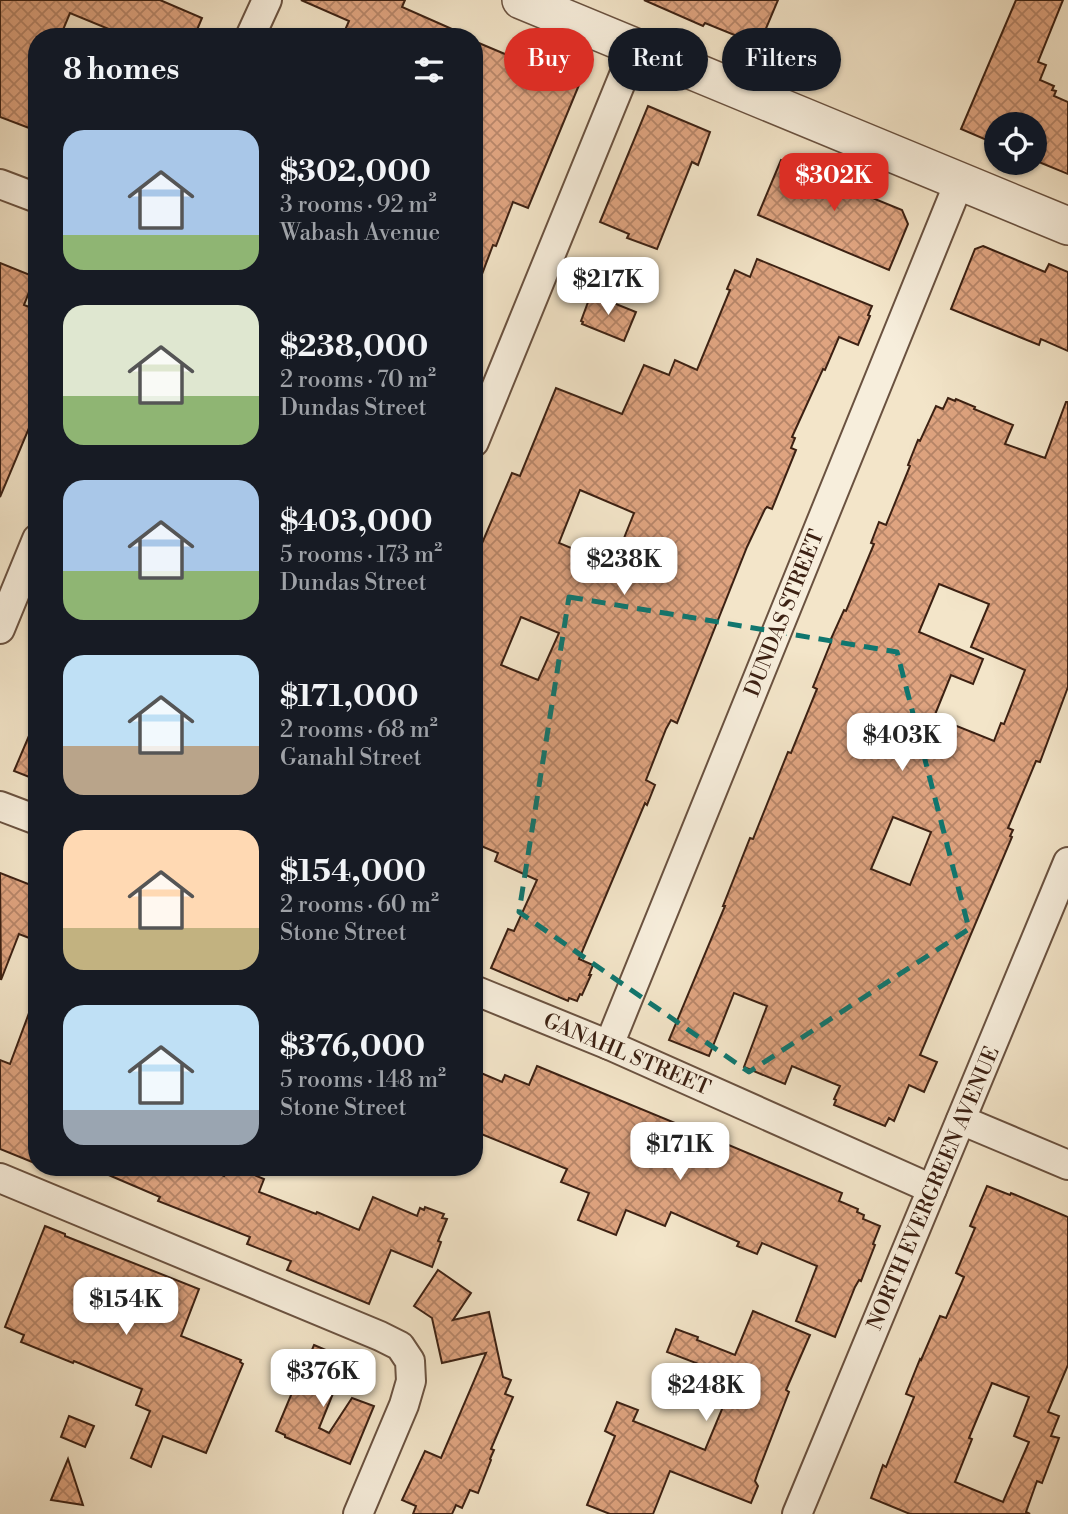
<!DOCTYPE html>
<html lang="en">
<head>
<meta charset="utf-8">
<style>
	:root { --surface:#171b24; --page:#242831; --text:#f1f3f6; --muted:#9ea1a6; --accent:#d93025 }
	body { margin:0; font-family:"Libre Bodoni",serif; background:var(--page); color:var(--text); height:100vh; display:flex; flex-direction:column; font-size:26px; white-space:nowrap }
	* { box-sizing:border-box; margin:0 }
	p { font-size:23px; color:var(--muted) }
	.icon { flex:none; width:38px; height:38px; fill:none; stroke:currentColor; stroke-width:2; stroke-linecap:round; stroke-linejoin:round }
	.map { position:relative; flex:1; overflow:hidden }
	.drawer { position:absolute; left:28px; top:28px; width:455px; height:1148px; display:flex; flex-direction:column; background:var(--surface); border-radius:28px; box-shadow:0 2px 5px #0004 }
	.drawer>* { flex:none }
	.hud { position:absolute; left:504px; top:28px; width:458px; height:63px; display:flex; gap:14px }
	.controls { position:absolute; left:984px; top:112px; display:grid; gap:14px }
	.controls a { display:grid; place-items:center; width:63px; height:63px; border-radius:50%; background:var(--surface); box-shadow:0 2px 5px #0004; font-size:35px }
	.price { position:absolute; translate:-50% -60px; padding:0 16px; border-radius:14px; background:#fff; color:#222; font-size:23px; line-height:46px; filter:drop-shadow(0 2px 4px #0008) }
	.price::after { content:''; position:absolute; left:50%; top:42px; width:21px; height:16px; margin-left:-10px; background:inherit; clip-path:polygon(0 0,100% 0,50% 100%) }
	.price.current { background:var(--accent); color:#fff }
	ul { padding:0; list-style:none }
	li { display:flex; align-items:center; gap:21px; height:175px; padding:0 35px }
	li span { display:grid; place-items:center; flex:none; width:196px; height:140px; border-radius:21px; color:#555 }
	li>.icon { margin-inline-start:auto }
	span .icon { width:84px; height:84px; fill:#fffc; stroke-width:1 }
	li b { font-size:30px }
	h2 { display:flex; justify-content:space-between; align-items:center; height:84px; padding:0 35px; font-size:30px }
	.chip { padding:0 24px; border-radius:32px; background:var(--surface); box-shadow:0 2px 5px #0004; font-size:24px; line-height:63px }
	.chip.current { background:var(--accent); color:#fff }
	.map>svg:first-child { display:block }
	.building { fill:url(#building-cross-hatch); stroke:#3c2113; stroke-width:2; fill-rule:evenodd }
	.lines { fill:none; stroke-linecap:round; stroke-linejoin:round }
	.minor-casing { stroke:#6a5240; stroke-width:32 }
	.tertiary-casing { stroke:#6a5240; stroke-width:40 }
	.minor { stroke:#f7eedc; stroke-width:28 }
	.tertiary { stroke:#f7eedc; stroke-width:37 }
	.marked { fill:none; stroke:#0f766e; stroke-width:5; stroke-dasharray:14 9; stroke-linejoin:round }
	.labels { text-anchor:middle; stroke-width:7; stroke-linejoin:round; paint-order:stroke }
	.street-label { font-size:21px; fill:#3c2113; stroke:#f7eedc }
</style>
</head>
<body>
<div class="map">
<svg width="1068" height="1514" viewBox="0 0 1068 1514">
	<defs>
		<pattern id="building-cross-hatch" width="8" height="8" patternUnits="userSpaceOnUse" patternTransform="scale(1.75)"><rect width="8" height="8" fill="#dfa480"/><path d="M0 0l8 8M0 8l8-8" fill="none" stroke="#b68568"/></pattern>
	</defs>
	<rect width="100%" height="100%" fill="#f3e5c9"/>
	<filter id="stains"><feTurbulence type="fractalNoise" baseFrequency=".00286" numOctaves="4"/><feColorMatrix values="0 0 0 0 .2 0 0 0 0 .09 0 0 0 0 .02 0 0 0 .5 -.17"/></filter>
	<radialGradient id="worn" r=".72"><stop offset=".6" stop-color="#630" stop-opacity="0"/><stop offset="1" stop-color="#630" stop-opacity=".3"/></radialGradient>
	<g class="building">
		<path d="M0,0h160l42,18 -8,19h-66l-58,-24 -10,24h-23v94l-37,-14z"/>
		<path d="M301,0h104l-3,7 68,30h-128l7,-16z"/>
		<path d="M644,0h134l-19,45 -54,-22 -2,3z"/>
		<path d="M1016,0h47l-25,62 8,3 -6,15 14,6 -2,4 4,1 -2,5 14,6v72l-34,-14v-36h-38v20l-35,-15z"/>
		<path d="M474,41l105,44 -51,123 -15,-6 -17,44 -3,-1 -17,45 -2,-1z"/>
		<path d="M648,106l62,26 -12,33 -6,-3 -35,87 -30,-11 2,-4 -29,-12z"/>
		<path d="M793,159l54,24 1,-1 19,8 -2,5 37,15 6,14 -19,46 -131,-55 23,-55 9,4z"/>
		<path d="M983,246l62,26 4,-8 19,8v79l-27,-12 -2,6 -88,-36 24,-60z"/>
		<path d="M757,259l115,47 -4,9 2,1 -12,29 -19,-8 -14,33 -2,-1 -31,68 3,1 -4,10 5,2 -24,59 -5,-2 -2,2 -18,38 -70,176 -6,-3 -5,9 -20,51 9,5 -8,20 -2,-2 -66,156 14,6 -4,10h2l-9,20 -2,-1 -3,7 -8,-3 -1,3 -77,-33 17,-39 6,2 23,-51 -42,-19 3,-8 -24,-10v-34l7,-21 -4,-2 4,-10 -7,-3v-211l38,-89 8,3 36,-88 66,26 22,-49 25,10 6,-15 22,10 33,-80 -3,-1 8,-19 15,7zM580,490l54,23 -18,45 -11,-5 -3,8 -43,-18zM521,617l38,16 -21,47 -37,-15z"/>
		<path d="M0,263l35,14 -11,28 13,5v99l-37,88z"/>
		<path d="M591,294l45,18 -12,29 -42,-17 1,-2 -2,-1z"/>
		<path d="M948,398l7,3 1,-2 19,8 -1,2 39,16 -8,19 40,14 21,-56h2v285l-28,75 -4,-1 -28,67 5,2 -3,6 2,1 -92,218 17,7 -13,30 -15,-7 -15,36 -5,-3 -4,8 -51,-21 2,-5 -2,-1 6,-13 -48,-20 -7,18 -41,-17 23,-61 -33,-13 -25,63 -40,-16 56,-134h-2l27,-68 3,1 35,-87 3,1 26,-64 -4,-2 18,-45 -1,-1 14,-31 2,1 28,-67 -3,-1 8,-21 7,3 24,-59 -2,-1 10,-25 2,1 16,-35 7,3zM939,584l50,20 -18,43 54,23 -21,54 -3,-1 -7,18 -60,-24 17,-42 22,9 10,-25 -64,-27zM893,817l38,15 -21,53 -39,-16z"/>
		<path d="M37,717v63l-23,-9z"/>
		<path d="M0,873l36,14 -4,8 5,2v44l-18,-7 -18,46z"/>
		<path d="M35,997l2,1v166l-37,-15v-89l10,4z"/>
		<path d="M537,1066l143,59 -9,24 37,14 9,-23 125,53 -3,8 19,8 -1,3 7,3 -1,4 17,7 -7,18 2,1 -14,36 -2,-1 -4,7 -20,50 -39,-16 21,-55 -55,-23 -5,11 -20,-8 2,-4 -68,-30 -6,14 -39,-16 -10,25 -38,-15 11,-27 -28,-11 6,-13 -93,-38v-61l28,12 3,-7 24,10z"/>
		<path d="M90,1167h114l20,9 3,-9h8l29,12 -5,13 57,22 1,-2 42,18 14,-33 44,19 3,-8 4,2 1,-3 19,7 -2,4 5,1 -9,22 3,1 -9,25 -41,-17 -22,54 -82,-34 4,-9 -44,-17 3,-7 -92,-36 2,-4z"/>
		<path d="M987,1186l23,9 1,-2 57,24v148l-20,47 11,4 -8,20 8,2 -17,45 -5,-2 -11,31 4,2h-120l-39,-16 12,-33 3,2 28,-70 -8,-3 14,-35 1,1 19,-44 6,2 18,-41 -8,-4 19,-45 -5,-2zM992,1383l37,14 -15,39 15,6 -26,60 -48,-20 17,-43 -3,-1z"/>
		<path d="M45,1226l20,8v2l134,53 -18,47 60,24 -1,2 3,2 -37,89 -43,-17 -12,31 -20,-9 19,-47 -14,-6 6,-16 -68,-28 -1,2 -52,-21 3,-7 -19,-8z"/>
		<path d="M438,1270l33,23 -18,27 36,-8 14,65 8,3 -6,14 8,3 -22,52 3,1 -4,9 1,1 -13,33 -8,-3 -8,18 -6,-3 -4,9h-39l3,-8 -14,-6 23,-49 16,7 45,-105 -44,10 -10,-45 -18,-12z"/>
		<path d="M753,1311l57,24 -24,55 3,2 -31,80 -3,9 3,5 -7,17 -81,-32 -17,43h-43l-23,-9 28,-69 -10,-5 12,-29 21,8 -5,11 72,29 25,-60 -30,-12 4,-12 -37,-14 9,-23 22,8 -1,3 38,15z"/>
		<path d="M314,1345l33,14 -28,69 10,5 23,-35 22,8 -24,58 -65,-27v-2l-9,-4 23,-55h2z"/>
		<path d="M69,1416l25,10 -9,21 -24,-10z"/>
		<path d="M68,1459l15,46 -32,-5z"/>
	</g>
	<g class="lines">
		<defs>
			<g id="minor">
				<path d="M250,37l17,-37"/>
				<path d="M0,184l37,14"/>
				<path d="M474,442l161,-394"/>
				<path d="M0,629l37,-90"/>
				<path d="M0,806l37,14"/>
				<path d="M474,990l135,55 323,144"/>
				<path d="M609,1045l351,-865"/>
				<path d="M961,1120l107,45"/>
				<path d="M0,1178l380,158 20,10 10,15 1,20 -7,24 -46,109"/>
				<path d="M797,1514l271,-652"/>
			</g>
			<path id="tertiary" d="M521,0l547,226"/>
		</defs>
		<use href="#minor" class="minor-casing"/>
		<use href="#tertiary" class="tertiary-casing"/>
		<use href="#minor" class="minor"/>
		<use href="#tertiary" class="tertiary"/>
	</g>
	<path class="marked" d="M569,597l328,55 72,277 -220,143 -230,-160z"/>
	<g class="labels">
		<g class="street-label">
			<text transform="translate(784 613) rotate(-68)" y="7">DUNDAS STREET</text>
			<text transform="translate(627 1054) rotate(23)" y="7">GANAHL STREET</text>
			<text transform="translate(933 1188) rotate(-67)" y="7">NORTH EVERGREEN AVENUE</text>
		</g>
	</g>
	<rect width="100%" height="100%" filter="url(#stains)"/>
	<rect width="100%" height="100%" fill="url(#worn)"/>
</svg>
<div class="controls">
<a><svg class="icon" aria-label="locate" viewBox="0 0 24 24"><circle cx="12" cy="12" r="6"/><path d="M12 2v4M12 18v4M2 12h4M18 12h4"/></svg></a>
</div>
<b class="price current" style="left:834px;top:213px">$302K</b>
<b class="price" style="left:608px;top:317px">$217K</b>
<b class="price" style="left:624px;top:597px">$238K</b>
<b class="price" style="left:902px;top:773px">$403K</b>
<b class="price" style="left:680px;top:1182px">$171K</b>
<b class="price" style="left:126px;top:1337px">$154K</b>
<b class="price" style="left:323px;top:1409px">$376K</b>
<b class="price" style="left:706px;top:1423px">$248K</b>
<div class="hud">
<a class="chip current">Buy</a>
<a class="chip">Rent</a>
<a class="chip">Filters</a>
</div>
<section class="drawer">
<h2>8 homes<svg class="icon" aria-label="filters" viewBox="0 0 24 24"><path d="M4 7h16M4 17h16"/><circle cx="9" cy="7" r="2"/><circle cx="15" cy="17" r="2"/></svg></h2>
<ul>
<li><span style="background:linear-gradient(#a9c7e8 75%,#8fb573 0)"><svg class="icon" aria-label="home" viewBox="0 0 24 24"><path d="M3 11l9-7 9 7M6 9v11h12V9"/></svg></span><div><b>$302,000</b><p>3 rooms · 92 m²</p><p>Wabash Avenue</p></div></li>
<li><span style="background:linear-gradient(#dfe7d0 65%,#8fb573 0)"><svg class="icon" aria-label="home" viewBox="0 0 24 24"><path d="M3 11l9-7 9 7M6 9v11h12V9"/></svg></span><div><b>$238,000</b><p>2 rooms · 70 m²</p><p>Dundas Street</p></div></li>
<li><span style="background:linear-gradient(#a9c7e8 65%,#8fb573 0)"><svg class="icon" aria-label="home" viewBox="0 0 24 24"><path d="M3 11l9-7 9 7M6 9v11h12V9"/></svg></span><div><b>$403,000</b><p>5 rooms · 173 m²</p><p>Dundas Street</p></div></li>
<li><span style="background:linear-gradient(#bfe0f5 65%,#b9a48a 0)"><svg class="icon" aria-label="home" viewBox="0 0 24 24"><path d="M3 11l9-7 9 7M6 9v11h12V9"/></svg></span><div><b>$171,000</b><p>2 rooms · 68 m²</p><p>Ganahl Street</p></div></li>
<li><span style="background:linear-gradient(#ffd9b3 70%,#c2b280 0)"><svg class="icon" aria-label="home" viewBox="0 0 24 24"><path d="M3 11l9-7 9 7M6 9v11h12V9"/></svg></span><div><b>$154,000</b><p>2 rooms · 60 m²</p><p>Stone Street</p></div></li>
<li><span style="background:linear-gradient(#bfe0f5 75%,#9aa5b1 0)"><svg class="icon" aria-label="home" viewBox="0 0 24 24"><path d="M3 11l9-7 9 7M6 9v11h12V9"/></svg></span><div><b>$376,000</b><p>5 rooms · 148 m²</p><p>Stone Street</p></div></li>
</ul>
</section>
</div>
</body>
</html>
